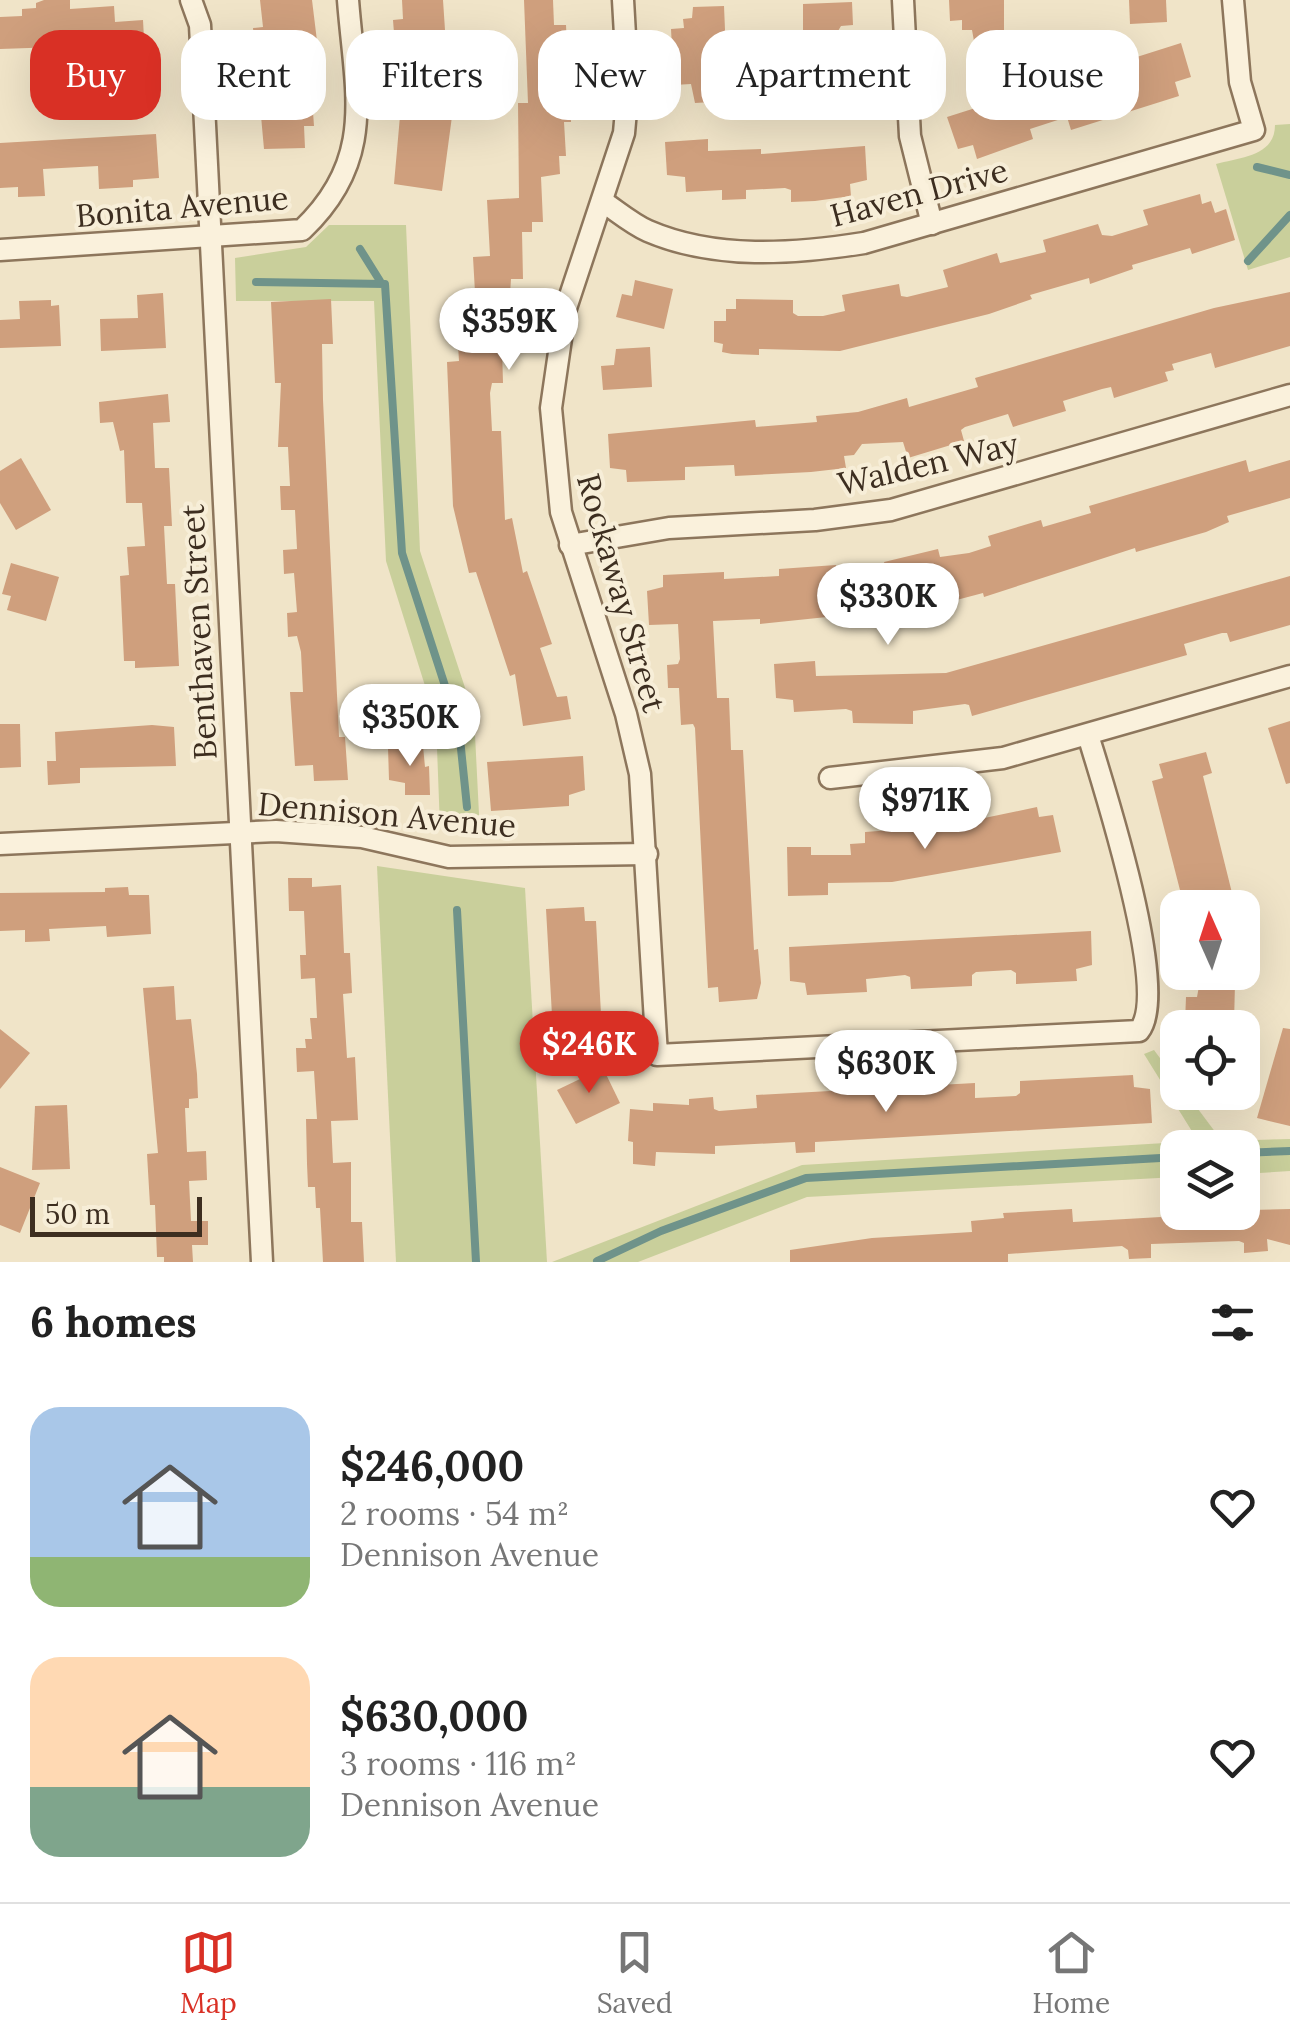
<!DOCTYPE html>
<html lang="en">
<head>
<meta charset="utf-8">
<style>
	:root { --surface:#fff; --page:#f2f2f2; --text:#222; --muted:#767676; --line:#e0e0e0; --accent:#d93025 }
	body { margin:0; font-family:Lora,serif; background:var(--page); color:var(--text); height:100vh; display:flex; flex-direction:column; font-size:38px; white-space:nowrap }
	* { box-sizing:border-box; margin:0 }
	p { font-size:32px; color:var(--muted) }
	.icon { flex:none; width:55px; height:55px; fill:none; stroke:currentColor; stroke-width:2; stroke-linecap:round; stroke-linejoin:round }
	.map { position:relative; height:1262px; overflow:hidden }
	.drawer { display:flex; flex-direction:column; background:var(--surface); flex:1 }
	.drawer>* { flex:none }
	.hud { position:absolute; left:30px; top:30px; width:1230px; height:90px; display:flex; gap:20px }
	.needle { width:65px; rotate:357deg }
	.fabs { position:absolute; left:1160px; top:890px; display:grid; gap:20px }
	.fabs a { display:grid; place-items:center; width:100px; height:100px; border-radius:20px; background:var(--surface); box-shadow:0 10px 40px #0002; font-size:50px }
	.scale { position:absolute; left:30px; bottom:25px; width:172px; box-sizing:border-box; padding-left:10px; border:5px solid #3d2e20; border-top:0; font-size:28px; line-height:35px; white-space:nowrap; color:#3d2e20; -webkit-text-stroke:8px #f7eed8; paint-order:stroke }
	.price { position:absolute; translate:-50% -85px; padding:0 22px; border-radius:35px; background:#fff; color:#222; font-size:32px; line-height:65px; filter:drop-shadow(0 2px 5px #0008) }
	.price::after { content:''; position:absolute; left:50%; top:60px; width:30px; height:22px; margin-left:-15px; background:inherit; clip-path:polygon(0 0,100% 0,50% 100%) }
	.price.current { background:var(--accent); color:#fff }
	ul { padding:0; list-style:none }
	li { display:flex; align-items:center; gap:30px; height:250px; padding:0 30px }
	li span { display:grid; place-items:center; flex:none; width:280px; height:200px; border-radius:30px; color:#555 }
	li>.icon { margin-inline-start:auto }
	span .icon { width:120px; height:120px; fill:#fffc; stroke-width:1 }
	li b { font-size:42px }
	h2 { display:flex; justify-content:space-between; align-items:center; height:120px; padding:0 30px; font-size:42px }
	.chip { padding:0 35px; border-radius:30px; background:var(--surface); box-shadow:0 10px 40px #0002; font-size:35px; line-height:90px }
	.chip.current { background:var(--accent); color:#fff }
	.dock { display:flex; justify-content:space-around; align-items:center; height:140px; border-top:2px solid var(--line); background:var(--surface); font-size:28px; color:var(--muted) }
	.dock a { display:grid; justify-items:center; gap:5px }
	.dock .current { color:var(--accent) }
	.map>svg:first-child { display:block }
	.green { fill:#c9cf9b }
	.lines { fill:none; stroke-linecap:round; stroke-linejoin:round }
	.stream { stroke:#6f938a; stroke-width:8 }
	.building { fill:#cf9f7d }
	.street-casing { stroke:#8d765c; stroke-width:25 }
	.street { stroke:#faf1dc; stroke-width:20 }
	.labels { text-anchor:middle; stroke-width:8; stroke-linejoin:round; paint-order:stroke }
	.street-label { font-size:32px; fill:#3d2e20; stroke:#f7eed8 }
</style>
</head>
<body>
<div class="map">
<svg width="1290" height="1262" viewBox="0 0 1290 1262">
	<rect width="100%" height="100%" fill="#f0e4c8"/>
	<g class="green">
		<path d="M1290,124v133l-42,13 -32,-106c25,-7 59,-8 59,-39z"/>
		<path d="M329,225h77l14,326 54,164 6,119 -40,-6 -4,-107 -50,-160 -12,-260h-138l-1,-43 71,-11z"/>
		<path d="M377,866l148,22 22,374h-151z"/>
		<path d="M1154,1050l23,31 1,11 8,1 36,48 68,-2v32l-47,3 -1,-26h-64l-1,29 -370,20 -169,65h-86l250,-97 396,-24 -54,-87z"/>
	</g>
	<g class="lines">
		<g class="stream">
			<path d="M1257,167l33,8"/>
			<path d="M360,249l20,32"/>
			<path d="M1248,261l42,-46"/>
			<path d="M256,282l129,2 17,269 57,176 8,78"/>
			<path d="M457,910l19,352"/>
			<path d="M1242,1153l48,-2"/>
			<path d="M597,1261l64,-30 145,-53 372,-21"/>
		</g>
	</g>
	<g class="building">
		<path d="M44,0h26v9l44,-3 1,16 28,-2 2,37 -58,4 -1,-15 -86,3v-32l22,-1v-7l14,-1v-5z"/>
		<path d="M260,0h52l5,41 -9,1 6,84h-10l1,22 -41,1 -11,-121 10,-1z"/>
		<path d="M402,0h41l4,60h9l1,19 -15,112 -48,-7 6,-68 -6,-1 4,-31 -5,-64 10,-1z"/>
		<path d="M524,0h29l1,25h12l1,21 8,-1 3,56h-8l1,21h-7l2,34h-7l1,18 -19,3 2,45h-11v10h-10l1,47h-12l-1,15 -6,2 3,53h-5l1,34h-11l-2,10 2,38h9l4,89 7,-2 11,55 4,-2 25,73 -12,4 17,49 10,-1 4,23 -48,7 -8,-52 -5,2 -34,-104 -7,1 -16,-67 -6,-144 12,-1 -3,-49 20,-2 -3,-53 17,-1 -3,-56 32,-2 -1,-95h10z"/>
		<path d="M949,0h55v39l-30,2 -2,-11h-10v-10l-12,1z"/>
		<path d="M1129,0h37l1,22 -37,2z"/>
		<path d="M852,2l1,23 -12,1 -3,5 1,43 16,-1 1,24 -26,2v-8l-27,1v-88z"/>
		<path d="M724,6l4,95 -33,2 -4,-19 -17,1 -3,-56 13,-1 -1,-9 9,-1 1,-11z"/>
		<path d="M1181,43l10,34 -16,5 4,14 -108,34 -4,-13 -37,12 3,10 -56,20 -4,-14 -15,4 -11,-32z"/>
		<path d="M156,134l3,44 -26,2v7l-34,2 -1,-23 -55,3 2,27 -27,1v-10l-18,1v-45z"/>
		<path d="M708,139v12l53,-2v5l104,-8 2,34 -17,4 1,12 -36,5 -24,1v-12l-6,-2 -39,2v9l-24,1v-10l-36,2 -1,-15 -18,-2 -2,-33z"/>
		<path d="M1200,194l2,10 9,-3 4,12 11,-4 9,31 -43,14 -2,-6 -58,17 1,4 -43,15 -1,-6 -59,17 2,4 -43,15 -149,37 -81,-2v6l-27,-1 -10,-2 1,-8 -9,-2v-21h12v-12h10v-10l57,1v13l5,3h25l22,-5 -3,-16 57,-11 2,12 6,1 41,-10 -5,-17 54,-17 3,10 46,-11 -3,-12 55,-16 4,11 10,1 36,-11 -5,-15z"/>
		<path d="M635,280l38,9 -9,40 -48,-12 6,-23 10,2z"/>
		<path d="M1290,292v54l-75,22 -4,-15 -39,11 2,6 -9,2 3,9 -54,17 -3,-11 -9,2 -39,12 3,10 -53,16 -5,-13 -43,13 -4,3 3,11 -56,17 -5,-16 -41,2 -8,11 -10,1 2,12 -35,4 -76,4 -1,-11 -49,2v13l-58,2 -1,-12 -16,-2 -2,-34 147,-14 1,7 61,-5 -1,-6 42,-4 49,-14 2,9 69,-20 -3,-9 239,-70z"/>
		<path d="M163,293l3,55 -65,3 -1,-32 38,-1 -1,-23z"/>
		<path d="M331,299l2,45h-11l1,56 16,337h6l3,43 -34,1 -1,-16 -18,1 -5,-74h13l-2,-40 -4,-16 -9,1 -1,-24 10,-1 -3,-39 -10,1 -1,-24 14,-1 -2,-39h-14l-1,-24h10l-2,-39h-10l3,-64h-6l-4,-81z"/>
		<path d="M51,300v6l8,-1 2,41 -61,2v-28l20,-1 -1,-18z"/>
		<path d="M650,347l2,40 -49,3 -2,-24 13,-1 2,-16z"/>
		<path d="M168,394l2,28 -17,1 2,45h14l3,58h-8l3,58h8l4,82 -44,2v-7h-11l-4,-85 9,-1 -2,-28 18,-1 -3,-43h-16l-2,-53 -4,1 -7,-29 -13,1 -1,-21z"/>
		<path d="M21,458l30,52 -35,20 -16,-27v-32z"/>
		<path d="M1246,460l3,12 41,-12v38l-63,18 2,6 -23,10 -70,20 -1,-4 -151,49 -1,-4 -87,23 -19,3 -2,-7 -115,12v-5l-47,2 4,77h12l2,52h12l11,200 4,-1 3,34 -4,16 -38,3 -1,-15 -10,1 -13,-260 -2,-4 -12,1 -2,-37h-11l-1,-23 11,-1 2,-5 -2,-35 -29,1 -2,-34 16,-4v-12l61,-3v7l55,-3v-7l57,-4 1,11 50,-3 -3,-11 54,-13 2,8 29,-4 22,-7 -3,-10 53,-16 2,7 48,-14 -2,-7z"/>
		<path d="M11,563l48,14 -13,44 -39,-11 4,-14 -9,-2z"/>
		<path d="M1290,576v49l-60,17 -3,-9h-5l-38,11 3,11 -215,61 -3,-11 -4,-1 -52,7v13l-60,-1 -1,-12 -6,-2 -52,3 -1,-12 -17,-2 -2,-34 41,-3 1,15 130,-3z"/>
		<path d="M1290,721v62l-4,1 -18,-56z"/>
		<path d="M0,724h20l1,43 -21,1z"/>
		<path d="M152,725l22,2 2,39 -96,2v15l-32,2 -1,-24h9l-1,-29z"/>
		<path d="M423,746l2,21 4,-1 1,29h-25v-12l-16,-3 -1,-33z"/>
		<path d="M1206,752l6,21 -9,3 30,121 -33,9 -8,-15 -11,3 -29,-113 11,-3 -4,-14z"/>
		<path d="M583,756l2,34 -16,5v11l-78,5 -4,-49z"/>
		<path d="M1037,807l2,10 14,-2 8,37 -169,30 -64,1v12l-40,1 -1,-49h24v8h40l-1,-11 15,-1v-11l81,-6z"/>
		<path d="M288,878h24v9l29,-2 3,68h6l2,40 -9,1 4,64 8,-1 3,63 -27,1 2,42 18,-1v60h11l2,40h-41l-3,-54h-4l-1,-21h-7l-1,-23 -1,-45h11l-3,-48 -17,1 -1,-24h10l-1,-9h7l-2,-21h7l-2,-40 -14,1 -1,-24h6l-2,-44h-15z"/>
		<path d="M128,887l1,8h20l2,39 -44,3 -1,-11 -57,3 1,12 -25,1v-12l-25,1v-38l105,-1v-4z"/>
		<path d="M584,907l1,14h11l6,112 -16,1 8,15 -40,2 -8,-142z"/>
		<path d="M1091,931l1,34 -16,4 1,12 -61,3v-11l-5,-3 -35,2 -4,3v11l-61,3 -1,-12 -5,-2 -39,4 1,13 -60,3 -2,-12 -15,-2 -1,-34z"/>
		<path d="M1200,981l35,2 -1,40 -49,-1 1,-25h11z"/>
		<path d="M174,986l2,34 15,-1 6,55 1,24 -9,1v9h-4l2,44 19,-1 1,29 -18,1 2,40h17v24h-16l1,17h-29v-5h-7l-2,-52h-5l-3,-51 11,-1 -15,-165z"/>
		<path d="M1283,1028l7,1v97l-33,-8z"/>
		<path d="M0,1029l30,24 -30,36z"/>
		<path d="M603,1068l17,35 -44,21 -19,-34z"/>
		<path d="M1133,1075l1,12 16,2 2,34 -337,19v10l-19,1 -1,-11 -80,4v8l-59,-2 -1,14 -22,-2v-22l-5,-1 2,-32 23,2v-8l36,2v-6l24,-2 1,12 5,2 38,-3 -1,-13 219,-12v15l41,-2 4,-3v-12z"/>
		<path d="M67,1105l3,64 -38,1 3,-64z"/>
		<path d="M0,1167l40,16 -20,50 -20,-8z"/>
		<path d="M1072,1209l1,13 88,-5v-5l129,-3v36l-23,-6 1,12 -24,2v-10l-5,-2 -88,3v14l-22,1 -1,-9 -6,-4 -114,8v8h-218v-12l82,-12 100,-6 -1,-11 33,-3 -1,-5z"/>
	</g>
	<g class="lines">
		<defs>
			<g id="street">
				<path d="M191,0l9,25 62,1237"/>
				<path d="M623,0l5,88 -4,45 -59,178 -14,97 10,104 65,202 14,60 17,281 482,-24c32,-39 -36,-246 -51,-296"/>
				<path d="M903,0l7,136 22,88"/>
				<path d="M602,201c15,10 30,23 46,30 67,29 146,23 216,12l390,-113 -14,-48 -7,-82"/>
				<path d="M0,250l302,-20c75,-71 53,-138 46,-230"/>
				<path d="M570,545l99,-17 146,-8 76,-10 399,-115"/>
				<path d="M830,778l173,-20 287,-82"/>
				<path d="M0,844l276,-13 86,6 87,20 198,-3"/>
			</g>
		</defs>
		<use href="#street" class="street-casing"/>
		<use href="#street" class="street"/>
	</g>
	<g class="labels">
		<g class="street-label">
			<text transform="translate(919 193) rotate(-15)" y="11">Haven Drive</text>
			<text transform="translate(182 207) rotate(-5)" y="11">Bonita Avenue</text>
			<text transform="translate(928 464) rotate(-13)" y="11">Walden Way</text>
			<text transform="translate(621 593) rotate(74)" y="11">Rockaway Street</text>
			<text transform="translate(199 632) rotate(-93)" y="11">Benthaven Street</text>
			<text transform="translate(387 815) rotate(5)" y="11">Dennison Avenue</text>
		</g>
	</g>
</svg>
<div class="fabs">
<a><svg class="needle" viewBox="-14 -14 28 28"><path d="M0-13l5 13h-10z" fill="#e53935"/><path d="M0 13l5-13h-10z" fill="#767676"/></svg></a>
<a><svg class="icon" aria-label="locate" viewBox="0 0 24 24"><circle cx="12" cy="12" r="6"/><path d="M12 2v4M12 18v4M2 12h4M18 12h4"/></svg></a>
<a><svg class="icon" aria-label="layers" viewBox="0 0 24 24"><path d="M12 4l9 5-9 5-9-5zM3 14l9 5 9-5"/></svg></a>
</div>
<div class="scale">50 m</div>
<b class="price" style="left:509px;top:373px">$359K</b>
<b class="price" style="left:888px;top:648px">$330K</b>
<b class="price" style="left:410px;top:769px">$350K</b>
<b class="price" style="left:925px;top:852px">$971K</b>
<b class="price current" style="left:589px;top:1096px">$246K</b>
<b class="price" style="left:886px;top:1115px">$630K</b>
<div class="hud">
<a class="chip current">Buy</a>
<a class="chip">Rent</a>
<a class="chip">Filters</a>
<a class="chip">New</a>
<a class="chip">Apartment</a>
<a class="chip">House</a>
</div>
</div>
<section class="drawer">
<h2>6 homes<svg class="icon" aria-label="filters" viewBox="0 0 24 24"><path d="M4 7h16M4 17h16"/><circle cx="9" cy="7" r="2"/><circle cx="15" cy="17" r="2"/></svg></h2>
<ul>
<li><span style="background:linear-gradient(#a9c7e8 75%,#8fb573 0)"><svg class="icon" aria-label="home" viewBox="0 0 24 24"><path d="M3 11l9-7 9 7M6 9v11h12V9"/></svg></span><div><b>$246,000</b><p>2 rooms · 54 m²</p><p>Dennison Avenue</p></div><svg class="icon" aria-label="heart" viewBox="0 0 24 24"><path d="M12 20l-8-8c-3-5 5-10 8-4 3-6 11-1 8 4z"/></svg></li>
<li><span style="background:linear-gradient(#ffd9b3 65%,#7fa58c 0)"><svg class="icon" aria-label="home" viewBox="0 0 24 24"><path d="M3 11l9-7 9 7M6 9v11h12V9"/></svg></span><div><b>$630,000</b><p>3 rooms · 116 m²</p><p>Dennison Avenue</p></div><svg class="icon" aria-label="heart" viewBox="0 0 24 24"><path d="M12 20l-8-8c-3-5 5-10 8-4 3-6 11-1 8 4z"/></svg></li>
</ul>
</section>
<nav class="dock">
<a class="current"><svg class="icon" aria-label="map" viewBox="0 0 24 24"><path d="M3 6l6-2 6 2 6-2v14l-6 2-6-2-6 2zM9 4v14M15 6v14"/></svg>Map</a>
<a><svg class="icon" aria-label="saved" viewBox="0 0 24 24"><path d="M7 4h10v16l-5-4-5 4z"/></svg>Saved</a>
<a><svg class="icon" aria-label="home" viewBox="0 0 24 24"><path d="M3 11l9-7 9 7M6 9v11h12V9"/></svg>Home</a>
</nav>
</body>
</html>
